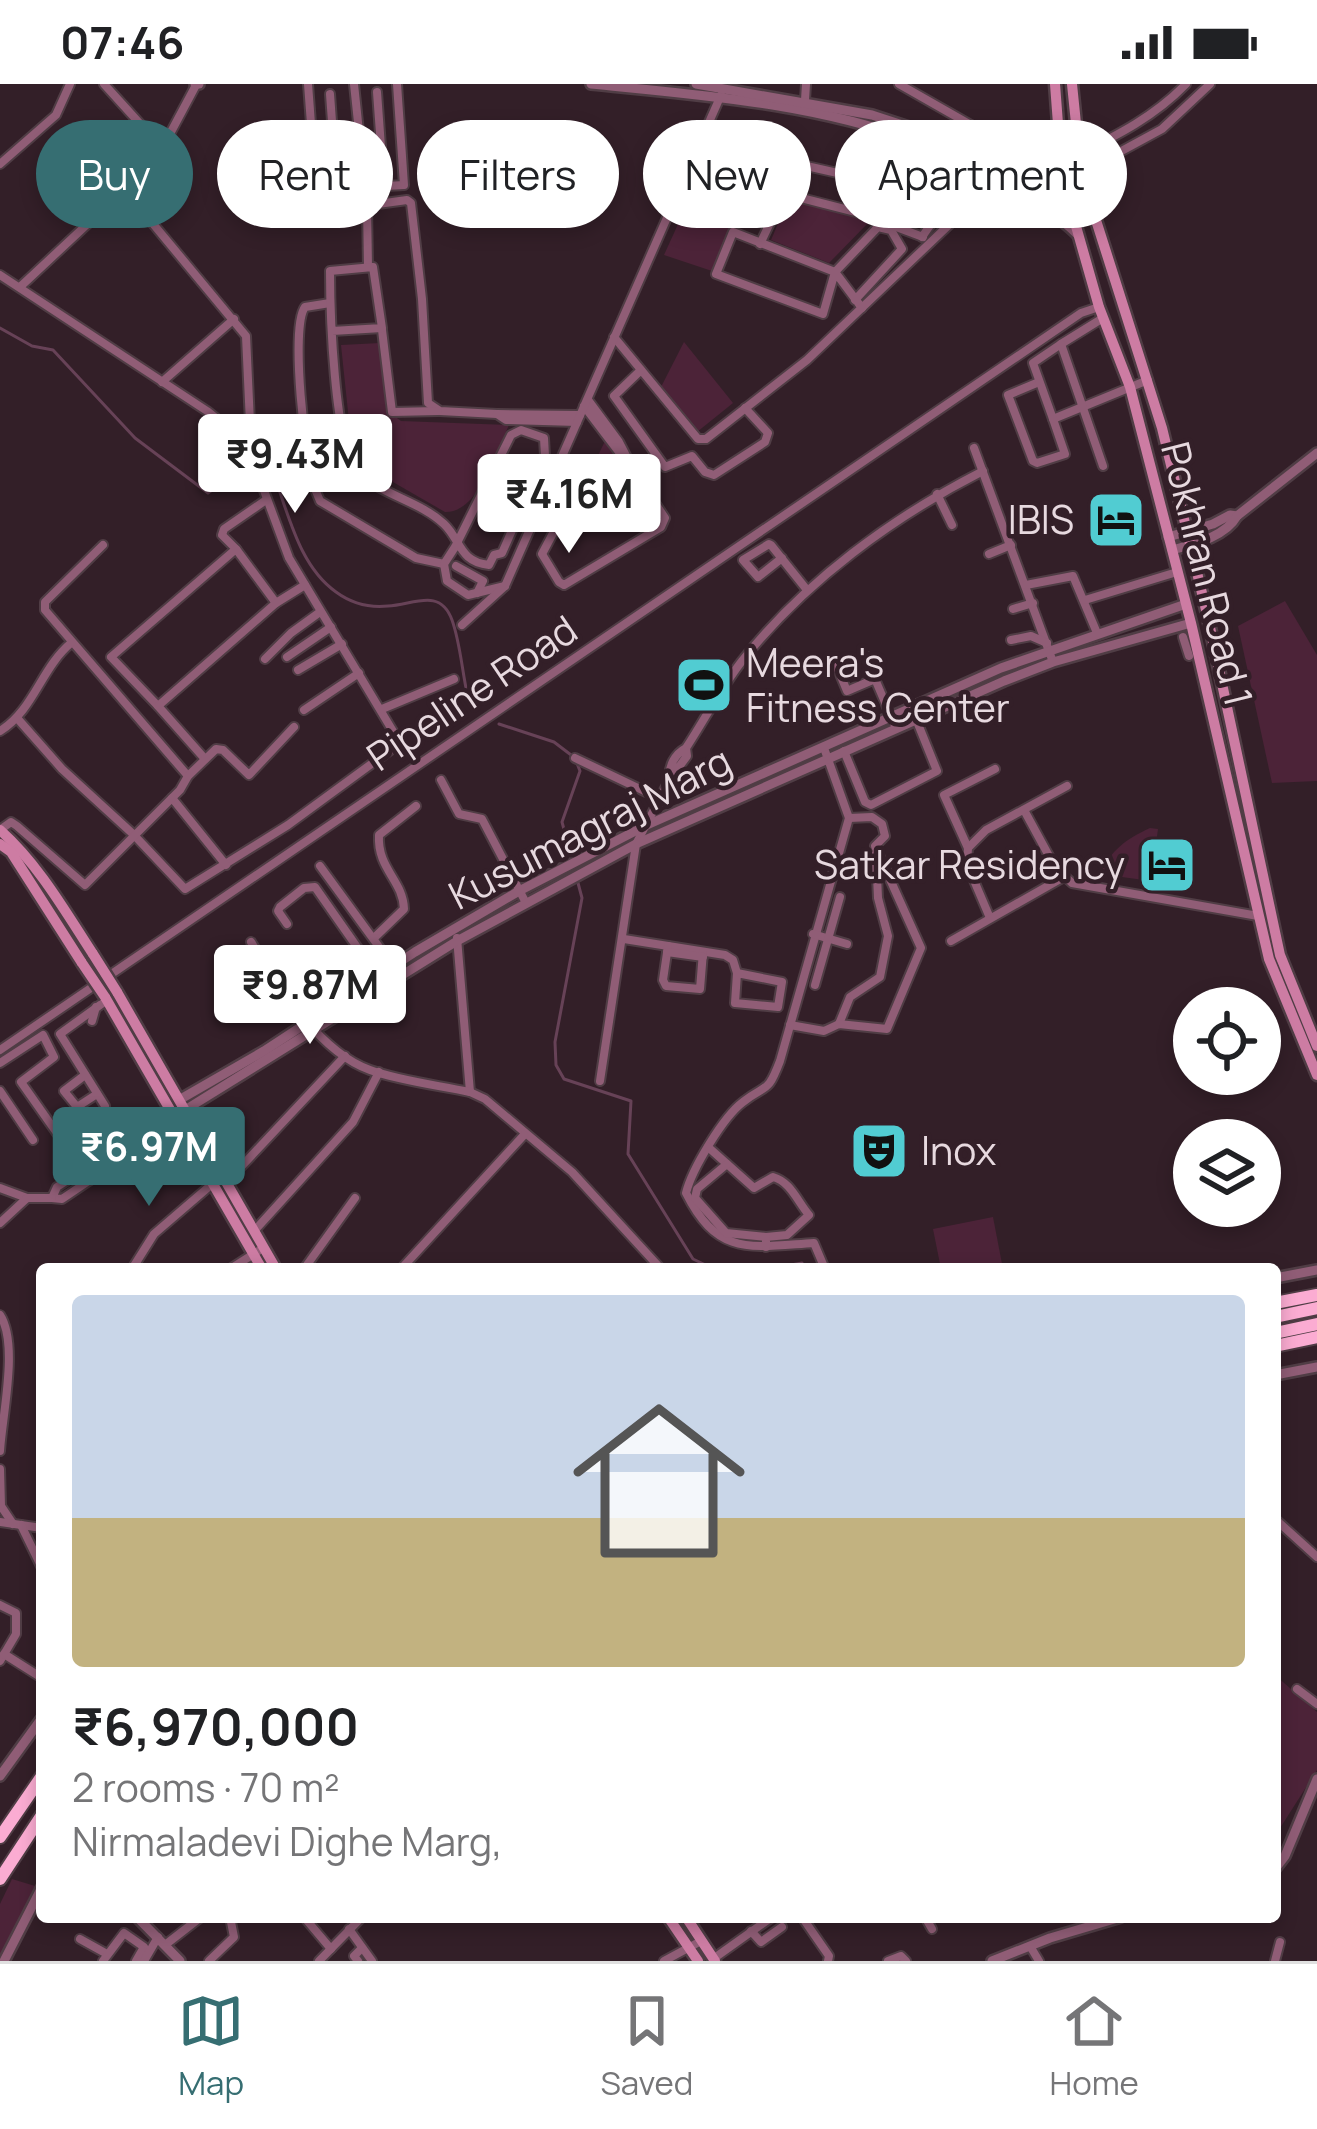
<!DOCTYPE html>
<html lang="en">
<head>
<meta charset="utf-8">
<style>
	:root { --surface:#fff; --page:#f6f6f6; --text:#202124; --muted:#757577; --line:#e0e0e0; --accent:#366e72 }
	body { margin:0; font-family:Manrope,sans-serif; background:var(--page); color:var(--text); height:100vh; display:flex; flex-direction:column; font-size:45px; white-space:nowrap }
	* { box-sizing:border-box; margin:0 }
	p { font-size:39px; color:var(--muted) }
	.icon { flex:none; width:66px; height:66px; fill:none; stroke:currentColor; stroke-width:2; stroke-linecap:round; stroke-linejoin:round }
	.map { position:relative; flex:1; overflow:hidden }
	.panel { position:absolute; left:36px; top:1179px; width:1245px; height:660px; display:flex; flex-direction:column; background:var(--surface); border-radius:12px; box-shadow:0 6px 18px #0003 }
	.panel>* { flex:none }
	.top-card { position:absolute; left:36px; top:36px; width:1245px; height:108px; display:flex; gap:24px }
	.buttons { position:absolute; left:1173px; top:903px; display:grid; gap:24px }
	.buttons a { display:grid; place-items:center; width:108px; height:108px; border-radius:50%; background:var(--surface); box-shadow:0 6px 18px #0003; font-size:60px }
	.price { position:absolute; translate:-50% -102px; padding:0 27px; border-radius:12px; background:#fff; color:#222; font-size:39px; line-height:78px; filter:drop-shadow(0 3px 6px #0008) }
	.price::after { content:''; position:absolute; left:50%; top:72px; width:36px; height:27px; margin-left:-18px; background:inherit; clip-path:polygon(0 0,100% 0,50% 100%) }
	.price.current { background:var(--accent); color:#fff }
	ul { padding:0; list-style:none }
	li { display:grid; align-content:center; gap:24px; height:636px; padding:0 36px }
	li span { display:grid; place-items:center; height:372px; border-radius:12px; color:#555 }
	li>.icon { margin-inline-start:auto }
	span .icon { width:216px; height:216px; fill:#fffc; stroke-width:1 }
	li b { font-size:51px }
	.chip { padding:0 42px; border-radius:54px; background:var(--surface); box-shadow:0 6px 18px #0003; font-size:42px; line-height:108px }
	.chip.current { background:var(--accent); color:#fff }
	.status { display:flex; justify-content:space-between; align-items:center; height:84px; padding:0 60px; background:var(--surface); direction:ltr }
	.status svg { height:33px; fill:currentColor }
	.tab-bar { display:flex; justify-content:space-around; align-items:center; height:168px; border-top:3px solid var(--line); background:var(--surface); font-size:33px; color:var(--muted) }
	.tab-bar a { display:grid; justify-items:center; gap:6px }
	.tab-bar .current { color:var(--accent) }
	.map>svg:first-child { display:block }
	.green { fill:#4c2338 }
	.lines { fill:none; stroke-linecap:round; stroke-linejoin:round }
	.stream { stroke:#674257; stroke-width:3 }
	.minor-casing { stroke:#503d45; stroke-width:12 }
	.tertiary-casing { stroke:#503d45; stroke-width:14 }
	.secondary-casing { stroke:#503d45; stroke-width:15 }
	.trunk-casing { stroke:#503d45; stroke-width:16 }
	.minor { stroke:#905d76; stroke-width:8 }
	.tertiary { stroke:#905d76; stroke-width:9 }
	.secondary { stroke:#cd7ca3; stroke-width:10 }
	.trunk { stroke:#fbacd2; stroke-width:12 }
	.secondary-bridge-casing { stroke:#503d45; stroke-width:15; stroke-linecap:butt }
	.secondary-bridge { stroke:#cd7ca3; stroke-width:10 }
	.labels { text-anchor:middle; stroke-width:9; stroke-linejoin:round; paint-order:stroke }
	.poi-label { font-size:39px; fill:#e7d9df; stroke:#331f28; text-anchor:end }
	.street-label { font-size:39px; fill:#e7d9df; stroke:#331f28 }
</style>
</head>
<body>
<div class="status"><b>07:46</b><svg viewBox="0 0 49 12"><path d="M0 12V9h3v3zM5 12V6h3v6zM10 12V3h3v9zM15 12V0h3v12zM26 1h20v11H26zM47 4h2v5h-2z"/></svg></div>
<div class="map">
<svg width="1317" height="1877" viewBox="0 0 1317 1877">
	<rect width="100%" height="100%" fill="#331f28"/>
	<g class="green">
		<path d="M689,116l52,5 -29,66 -48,-16z"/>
		<path d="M788,116l82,21 -41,42 -58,-23z"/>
		<path d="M684,258l49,61 -36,29 -36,-45z"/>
		<path d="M380,259l6,67 15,11 108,4c-13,27 -30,88 -64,87l-92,-53 -12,-114z"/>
		<path d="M606,355l21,29 -55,41z"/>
		<path d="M1285,517l32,54v126l-45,2 -34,-157z"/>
		<path d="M1150,744l8,1 -7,52 -51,-7c11,-24 26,-35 50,-46z"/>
		<path d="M993,1133l10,52h-62l-8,-40z"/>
		<path d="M1275,1591l42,37v58l-42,66z"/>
		<path d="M12,1795l23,7 -35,75v-57z"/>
	</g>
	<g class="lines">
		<g class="stream">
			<path d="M0,244l32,18 21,4 82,88 73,55 42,-30"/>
			<path d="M258,374l10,3c19,42 27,102 68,131 15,11 33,16 52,14 25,-1 52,-19 64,14 8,22 10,50 15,73"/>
			<path d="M499,640l55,18 21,16 5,13 -18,51 10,37"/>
			<path d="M578,799l4,15 -27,144 1,23 8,14 67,22 -3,53 65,105 21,10"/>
			<path d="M770,1185l32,-6 4,6"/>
		</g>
		<defs>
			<g id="minor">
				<path d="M104,0l58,64"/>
				<path d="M308,0l8,106 88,-5 -7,-101"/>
				<path d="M354,0l11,105"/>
				<path d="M899,0l163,93"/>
				<path d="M377,8l7,96"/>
				<path d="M330,10l7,96"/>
				<path d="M805,16l1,-16"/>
				<path d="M708,43l63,31 71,16 98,37 -18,26"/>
				<path d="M1079,70c39,-19 76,-38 107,-70"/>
				<path d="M770,75l-4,3 -4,26 94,24 67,25"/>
				<path d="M0,80l56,-49 14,-31"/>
				<path d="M1081,89l81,-44 48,-45"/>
				<path d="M125,106l121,146 4,87 -2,8 -9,6"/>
				<path d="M367,122l1,61"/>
				<path d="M341,125l66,-9 4,3 11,96 6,104 12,8 57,3"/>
				<path d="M760,160l18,-38"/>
				<path d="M0,191l207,136 39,31 43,116 111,185 -112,82 -103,64 -52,-55 -71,-65 -45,-51"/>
				<path d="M20,203l136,-127 40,-75"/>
				<path d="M855,216l47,-51 -11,-19 -13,-3 -43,45 -12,42 -107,-40 17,-42 102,40 27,36"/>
				<path d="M330,219l-25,4c-15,20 0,155 10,182l5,12 96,57 28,6"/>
				<path d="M382,246l10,82 46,-1"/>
				<path d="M332,247l50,-3 -9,-61 -43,4c0,37 4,176 27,200 24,24 63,30 87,53 17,16 15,38 45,41l5,-10 8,-2 43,-97 -1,-18 -23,-8 -10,5 -56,112 -11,17 3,17 21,14 37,-9"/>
				<path d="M614,253l84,102h8l101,-79 187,-178"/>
				<path d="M1061,260l42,-26"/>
				<path d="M641,286l-27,26 51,71 27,-11 13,16 9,3 51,-33 3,-9 -23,-25"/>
				<path d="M162,298l72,-63"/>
				<path d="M1039,298l-31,13 25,66 4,2 28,-9 -12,-35 95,-39"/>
				<path d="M584,322l51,67 -16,-31 -31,-42"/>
				<path d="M1053,335l-20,-56 28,-19 42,122"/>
				<path d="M577,338l-71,-2 -9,-6 83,1"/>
				<path d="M974,364l79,214"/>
				<path d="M635,389l30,45 -4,9 -97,58 -5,-3 -17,-28 17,-32 80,-43"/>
				<path d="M937,410l15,31"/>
				<path d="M103,461l-58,57v8l143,166"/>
				<path d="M236,465l-14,-14 2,-6 42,-29"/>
				<path d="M989,470l22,-9"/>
				<path d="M782,474l-24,19 -15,-17 26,-16 2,1 36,45"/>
				<path d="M456,482l27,15 -6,12"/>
				<path d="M1026,501l47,-9 24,57"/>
				<path d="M1085,516l92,-28"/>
				<path d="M1013,525l20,-6"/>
				<path d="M462,541l43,-39 216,-491"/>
				<path d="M1183,553l6,19"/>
				<path d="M1011,556l20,-4 16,7"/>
				<path d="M287,573l44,-30"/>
				<path d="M867,573l8,22"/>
				<path d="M265,575l26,-26 29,-21"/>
				<path d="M835,578l12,29 28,-12 21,49"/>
				<path d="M298,586l44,-26"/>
				<path d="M158,622l-47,-49 125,-108 40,54"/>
				<path d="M382,625l72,-30"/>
				<path d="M304,626l55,-37"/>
				<path d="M0,647c34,-21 41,-63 71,-88"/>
				<path d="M686,664l1,8 -17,23c-2,-13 5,-25 16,-31 19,-29 35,-60 56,-87 63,-80 151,-144 241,-190"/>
				<path d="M824,664l25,70 -69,243c-13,34 -13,22 -37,41 -20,15 -51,67 -57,91 32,64 65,54 128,50l11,26"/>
				<path d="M844,667l21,51 6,3 66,-34 -21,-52"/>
				<path d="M575,674l86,41"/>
				<path d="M205,675l-47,-53 118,-103 29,-18"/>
				<path d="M441,696l18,34 23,5 44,84"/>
				<path d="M172,714l54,67"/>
				<path d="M1024,726l31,57 17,16 186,33"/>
				<path d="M0,746l11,-8 6,4 68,59 95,-95 8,-14 28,-27 7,1 26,25 45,-48"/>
				<path d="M968,764l-24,-53 51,-26"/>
				<path d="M320,782l81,111"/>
				<path d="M990,834l-23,-54 1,-16 18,-18 81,-44"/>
				<path d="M287,840l-9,-13 2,-4 24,-19 11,-1 70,100"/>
				<path d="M813,850l34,10"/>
				<path d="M374,854l30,-29c-1,-29 -27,-40 -25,-74l37,-29"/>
				<path d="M457,854l13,154"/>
				<path d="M624,855l101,16 8,5 4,13 45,9 -4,25 -43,-4 2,-30"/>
				<path d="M951,857l111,-63"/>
				<path d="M251,858c27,43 68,110 119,128 31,11 67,15 100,22l15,7 87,73 89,97"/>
				<path d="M668,862l-5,34 3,6 34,3 3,-37"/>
				<path d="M667,868l36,5"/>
				<path d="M815,901l25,-88"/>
				<path d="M92,937l4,-14"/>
				<path d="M839,940l11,-27 30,-20 8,-41 -10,-38 -2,-44"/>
				<path d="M790,941l34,6 15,-7 48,5 34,-81 -46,-102 10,-10 -3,-12 -10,-7 -23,1"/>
				<path d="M0,966l1081,-737 18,-6"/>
				<path d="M0,979l43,-28 11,22 -33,25 69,98"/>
				<path d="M85,991l-21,16 13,16 20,-13"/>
				<path d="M600,997l36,-237 34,-65"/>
				<path d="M0,1007l33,49"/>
				<path d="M105,1022l-45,-72 47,-34"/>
				<path d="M171,1029l-114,74 -5,11 10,1 114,-77"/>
				<path d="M708,1063l46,41 19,-11c18,5 24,24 36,38l-22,20 -21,2v10"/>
				<path d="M135,1074c27,17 39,22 69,6"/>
				<path d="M727,1080l-30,25 -2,9 31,35 40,4"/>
				<path d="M0,1104l27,10"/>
				<path d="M0,1139l27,-25h25"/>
				<path d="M255,1146l98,-108 26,-50"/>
				<path d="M132,1185l22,-35 57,-49 28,-16 106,-113"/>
				<path d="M230,1185l33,-21"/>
				<path d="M304,1185l51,-71"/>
				<path d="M401,1185l123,-134"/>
				<path d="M0,1231c19,29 2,101 0,136"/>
				<path d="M0,1385l1,37 12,18"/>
				<path d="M1275,1435l42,38"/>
				<path d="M0,1438l42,6"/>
				<path d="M21,1441l21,43"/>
				<path d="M0,1521l16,8v21l-16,27"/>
				<path d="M4,1570l38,24"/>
				<path d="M1297,1605l20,15"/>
				<path d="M304,1833l27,32"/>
				<path d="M802,1833l27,39 -1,5"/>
				<path d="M925,1833l7,12"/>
				<path d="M349,1845l23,32"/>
				<path d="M751,1847l10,11 21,-15"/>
				<path d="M80,1855l27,15"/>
				<path d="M165,1861l36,-28"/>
				<path d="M1030,1862l9,15"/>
				<path d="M713,1875l59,-42"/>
				<path d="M103,1877l21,-28 20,14 -8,14"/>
				<path d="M144,1877l14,-24"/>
				<path d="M209,1877l25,-24 -4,-20"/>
				<path d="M319,1877l43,-44"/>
				<path d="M358,1877l-4,-5 8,-8"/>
				<path d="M664,1877l37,-20"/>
				<path d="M888,1877l13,-5 5,5"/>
				<path d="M1275,1877l5,-19"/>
			</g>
			<g id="tertiary">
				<path d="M195,0h4"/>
				<path d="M591,0c109,11 223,19 327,58 26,10 49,27 73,40 35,19 56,23 86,52"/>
				<path d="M696,0l176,31 55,18 101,56h16l18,-12"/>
				<path d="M1168,453l45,-13 17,-9 7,1"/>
				<path d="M1172,466c22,-6 53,-13 65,-34l80,-63"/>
				<path d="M179,1016l85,-49 151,-99 104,-61 128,-66 354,-157 185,-64"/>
				<path d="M185,1026l272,-169 179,-97 368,-163 49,-19 138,-39"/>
				<path d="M1275,1194l42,-8"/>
				<path d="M1275,1291l42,-8"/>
				<path d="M0,1692l42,-58"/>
				<path d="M1275,1785l10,-13 32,-77"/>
				<path d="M137,1833l43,44"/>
				<path d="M4,1877l38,-74"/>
				<path d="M992,1877l58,-23 71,-21"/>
			</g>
			<g id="secondary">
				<path d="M1055,0l7,93 37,130 31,80 61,236 78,336 48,116"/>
				<path d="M1072,0l9,89 81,255 46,190 72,337 37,91"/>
				<path d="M0,746c39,35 65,81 93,124"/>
				<path d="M0,760l11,8 71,111"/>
				<path d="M117,908l159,277"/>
				<path d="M105,913l157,272"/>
				<path d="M668,1833l30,44"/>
				<path d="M686,1833l29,44"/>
			</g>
			<g id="trunk">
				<path d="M1275,1219l42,-8"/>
				<path d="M1275,1233l42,-9"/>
				<path d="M1275,1249l42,-9"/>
				<path d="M1275,1262l42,-9"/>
				<path d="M0,1753l42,-61"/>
				<path d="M0,1795l42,-64"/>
			</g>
		</defs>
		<use href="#minor" class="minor-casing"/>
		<use href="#tertiary" class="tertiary-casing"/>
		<use href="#secondary" class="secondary-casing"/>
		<use href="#trunk" class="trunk-casing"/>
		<use href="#minor" class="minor"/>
		<use href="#tertiary" class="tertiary"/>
		<use href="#secondary" class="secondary"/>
		<use href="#trunk" class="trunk"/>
		<defs>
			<g id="secondary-bridge">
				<path d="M93,870l24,38"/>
				<path d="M82,879l23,34"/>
			</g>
		</defs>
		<use href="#secondary-bridge" class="secondary-bridge-casing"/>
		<use href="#secondary-bridge" class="secondary-bridge"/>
	</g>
	<defs>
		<symbol id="hotel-square" viewBox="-11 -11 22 22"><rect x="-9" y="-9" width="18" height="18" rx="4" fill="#51ccd2" stroke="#331f28"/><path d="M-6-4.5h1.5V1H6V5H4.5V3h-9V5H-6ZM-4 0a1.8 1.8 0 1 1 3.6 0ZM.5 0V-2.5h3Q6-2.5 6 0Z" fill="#111"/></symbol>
		<symbol id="stadium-square" viewBox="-11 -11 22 22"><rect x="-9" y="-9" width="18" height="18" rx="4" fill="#51ccd2" stroke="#331f28"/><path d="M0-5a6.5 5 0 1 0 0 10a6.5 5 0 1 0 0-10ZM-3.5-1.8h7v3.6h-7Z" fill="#111"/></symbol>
		<symbol id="theatre-square" viewBox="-11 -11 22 22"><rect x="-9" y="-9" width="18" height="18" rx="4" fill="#51ccd2" stroke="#331f28"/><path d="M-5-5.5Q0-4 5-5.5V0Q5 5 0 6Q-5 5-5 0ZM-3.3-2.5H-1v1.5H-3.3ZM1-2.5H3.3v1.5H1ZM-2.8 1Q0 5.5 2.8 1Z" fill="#111"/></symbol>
	</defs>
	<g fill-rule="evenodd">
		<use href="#hotel-square" x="1083" y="403" width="66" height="66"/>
		<use href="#stadium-square" x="671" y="568" width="66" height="66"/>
		<use href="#hotel-square" x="1134" y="748" width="66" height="66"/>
		<use href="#theatre-square" x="846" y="1034" width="66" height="66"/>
	</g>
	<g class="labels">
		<g class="poi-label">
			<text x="1074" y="450">IBIS</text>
			<text x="746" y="593" text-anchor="start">Meera's<tspan x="746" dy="45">Fitness Center</tspan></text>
			<text x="1125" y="795">Satkar Residency</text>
			<text x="921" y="1081" text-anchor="start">Inox</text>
		</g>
		<g class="street-label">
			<text transform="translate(1207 490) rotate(76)" y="14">Pokhran Road 1</text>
			<text transform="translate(472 609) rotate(-34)" y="14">Pipeline Road</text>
			<text transform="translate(590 744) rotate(-27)" y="14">Kusumagraj Marg</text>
		</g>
	</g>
</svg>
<div class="buttons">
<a><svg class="icon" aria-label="locate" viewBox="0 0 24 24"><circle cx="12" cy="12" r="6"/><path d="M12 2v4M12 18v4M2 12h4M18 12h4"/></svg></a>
<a><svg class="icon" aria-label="layers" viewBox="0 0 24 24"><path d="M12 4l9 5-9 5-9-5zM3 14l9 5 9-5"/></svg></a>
</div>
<b class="price" style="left:295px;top:432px">₹9.43M</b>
<b class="price" style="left:569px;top:472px">₹4.16M</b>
<b class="price" style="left:310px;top:963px">₹9.87M</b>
<b class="price current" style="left:149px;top:1125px">₹6.97M</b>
<div class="top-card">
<a class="chip current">Buy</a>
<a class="chip">Rent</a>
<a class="chip">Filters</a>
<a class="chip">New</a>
<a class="chip">Apartment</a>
</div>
<section class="panel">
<ul>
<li><span style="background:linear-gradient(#c9d6e8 60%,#c2b280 0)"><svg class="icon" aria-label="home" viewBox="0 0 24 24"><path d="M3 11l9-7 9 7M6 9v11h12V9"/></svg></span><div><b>₹6,970,000</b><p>2 rooms · 70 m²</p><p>Nirmaladevi Dighe Marg,</p></div></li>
</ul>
</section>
</div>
<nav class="tab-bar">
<a class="current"><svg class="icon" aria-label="map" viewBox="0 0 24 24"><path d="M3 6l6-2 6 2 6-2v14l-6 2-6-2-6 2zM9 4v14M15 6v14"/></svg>Map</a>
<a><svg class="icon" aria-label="saved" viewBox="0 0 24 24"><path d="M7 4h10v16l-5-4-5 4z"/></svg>Saved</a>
<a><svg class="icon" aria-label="home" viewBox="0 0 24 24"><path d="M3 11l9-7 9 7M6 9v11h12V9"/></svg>Home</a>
</nav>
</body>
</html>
